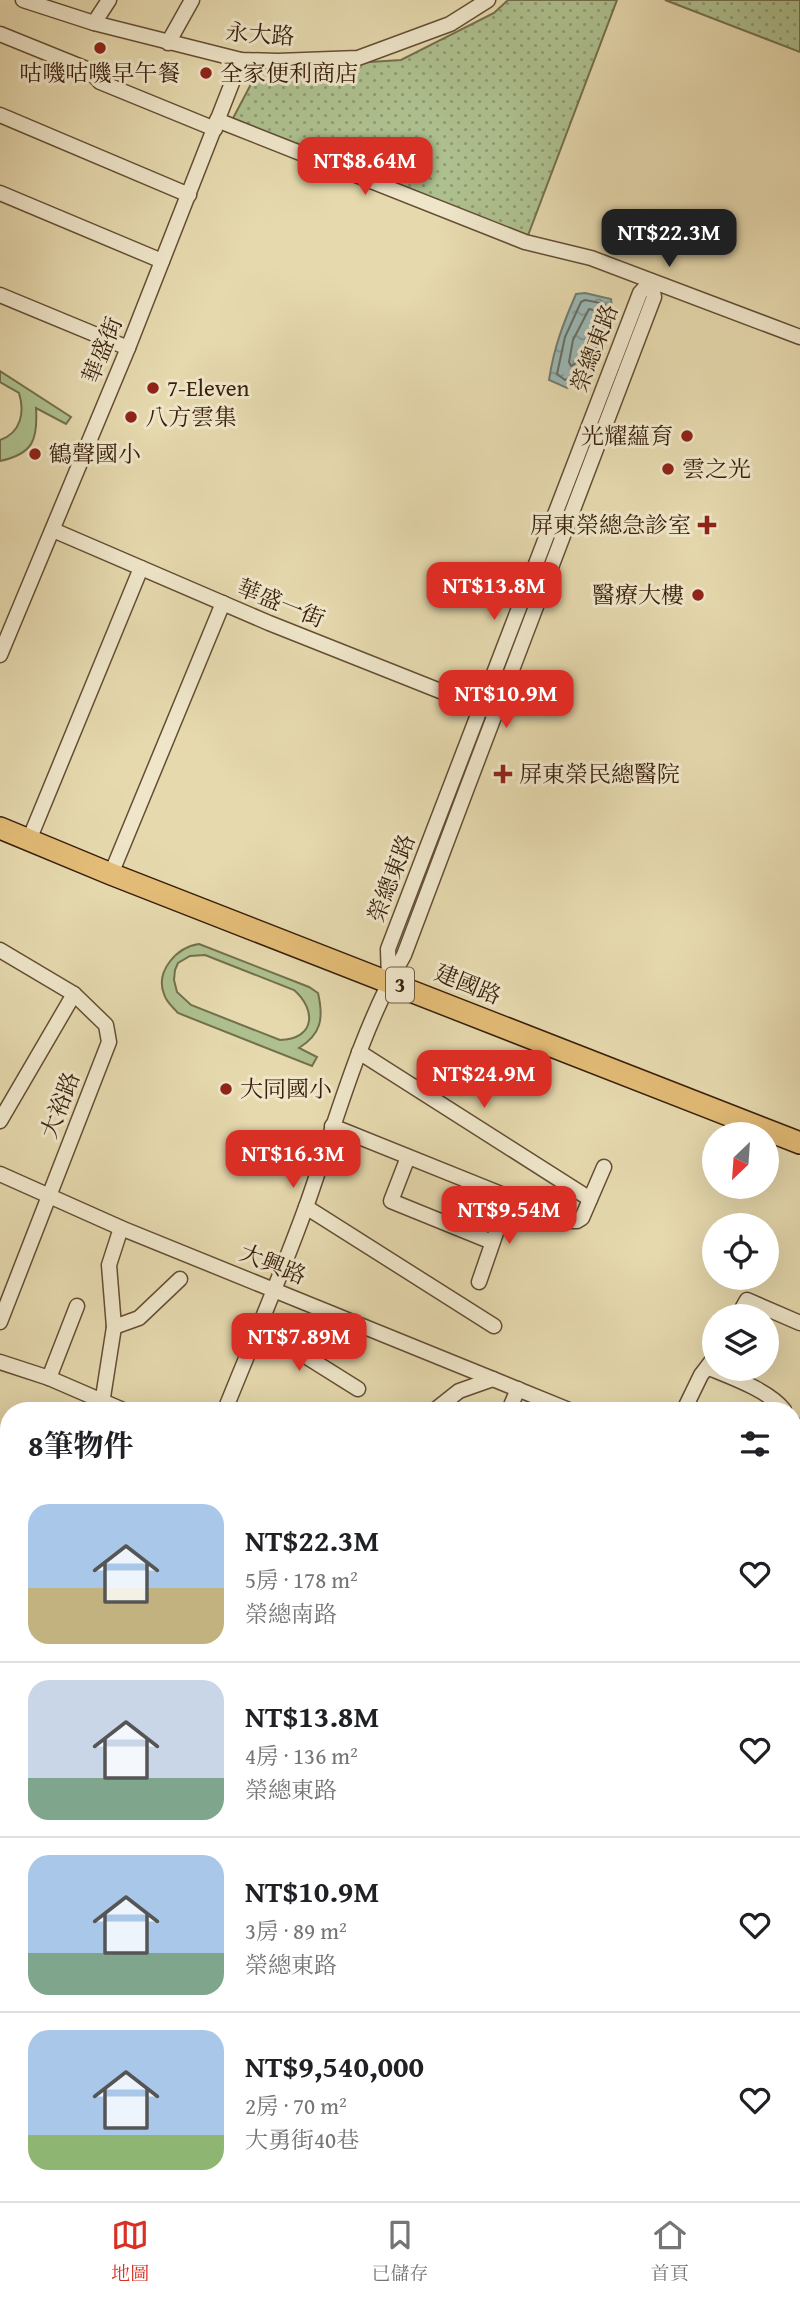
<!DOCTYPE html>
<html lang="zh-TW">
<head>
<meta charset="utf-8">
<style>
	:root { --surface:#fff; --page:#f2f2f2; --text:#202124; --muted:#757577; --line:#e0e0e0; --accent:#d93025 }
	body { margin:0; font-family:"Gentium Book Plus","Noto Serif TC",serif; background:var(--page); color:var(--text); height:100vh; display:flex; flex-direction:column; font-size:26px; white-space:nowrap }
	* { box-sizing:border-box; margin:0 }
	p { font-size:23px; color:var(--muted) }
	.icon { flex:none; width:38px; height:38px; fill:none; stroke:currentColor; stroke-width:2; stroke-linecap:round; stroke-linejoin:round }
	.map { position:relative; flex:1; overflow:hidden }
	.side { position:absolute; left:0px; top:1402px; width:802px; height:800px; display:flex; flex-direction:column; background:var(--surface); border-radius:28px 28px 0 0; box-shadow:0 7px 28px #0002 }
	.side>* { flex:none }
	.needle { width:46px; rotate:205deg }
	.controls { position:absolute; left:702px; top:1122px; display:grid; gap:14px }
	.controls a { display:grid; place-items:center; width:77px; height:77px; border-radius:50%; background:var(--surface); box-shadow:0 7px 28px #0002; font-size:35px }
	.price { position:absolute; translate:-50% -60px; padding:0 16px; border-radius:14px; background:var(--accent); color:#fff; font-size:23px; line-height:46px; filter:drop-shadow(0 2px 4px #0008) }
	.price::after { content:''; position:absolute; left:50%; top:42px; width:21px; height:16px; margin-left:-10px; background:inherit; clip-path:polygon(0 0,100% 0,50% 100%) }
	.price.active { background:#222; color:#fff }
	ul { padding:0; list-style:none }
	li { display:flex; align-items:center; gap:21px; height:175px; padding:0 28px }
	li+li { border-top:2px solid var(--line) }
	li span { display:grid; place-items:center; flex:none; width:196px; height:140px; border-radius:21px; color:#555 }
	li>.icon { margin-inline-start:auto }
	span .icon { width:84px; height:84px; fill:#fffc; stroke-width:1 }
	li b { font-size:30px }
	h2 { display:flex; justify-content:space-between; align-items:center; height:84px; padding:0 28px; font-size:30px }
	.tabs { display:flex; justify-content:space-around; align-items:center; height:98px; border-top:2px solid var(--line); background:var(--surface); font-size:19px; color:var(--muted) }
	.tabs a { display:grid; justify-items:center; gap:4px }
	.tabs .active { color:var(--accent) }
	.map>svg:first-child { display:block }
	.park { fill:url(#park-dots); stroke:#73704d; stroke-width:2 }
	.pitch { fill:#aec08f; stroke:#73704d; stroke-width:2; fill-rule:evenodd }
	.water { fill:url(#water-ripples); stroke:#737b71; stroke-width:2 }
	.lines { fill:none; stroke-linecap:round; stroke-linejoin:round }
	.shore { stroke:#696c60; stroke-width:2 }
	.minor-casing { stroke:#644e34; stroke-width:17 }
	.primary-casing { stroke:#381f0b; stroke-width:24 }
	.minor { stroke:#efe6ca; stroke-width:14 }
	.primary { stroke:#e3bc77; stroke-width:21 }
	.rail { stroke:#381f0b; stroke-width:3.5; stroke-dasharray:12 12; stroke-linecap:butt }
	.poi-dot { fill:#8f2418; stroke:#efe6ca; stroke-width:2.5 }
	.labels { text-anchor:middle; stroke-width:6; stroke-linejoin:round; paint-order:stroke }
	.shield { fill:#efe6ca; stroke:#6f5b44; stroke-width:2 }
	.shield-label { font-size:21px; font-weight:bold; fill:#381f0b }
	.street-label { font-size:23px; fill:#381f0b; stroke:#efe6ca }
	.poi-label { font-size:23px; fill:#381f0b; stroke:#efe6ca; text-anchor:start }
</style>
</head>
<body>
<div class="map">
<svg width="800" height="2201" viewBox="0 0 800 2201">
	<defs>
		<pattern id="park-dots" width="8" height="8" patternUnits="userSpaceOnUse" patternTransform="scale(1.75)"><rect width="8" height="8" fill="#aec08f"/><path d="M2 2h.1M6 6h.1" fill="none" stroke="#8f9b73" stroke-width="1.8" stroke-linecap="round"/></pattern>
		<pattern id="water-ripples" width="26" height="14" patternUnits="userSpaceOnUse" patternTransform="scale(1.75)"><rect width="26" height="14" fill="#9ab8b5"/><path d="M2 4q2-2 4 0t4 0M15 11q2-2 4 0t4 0" fill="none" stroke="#7f9591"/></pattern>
	</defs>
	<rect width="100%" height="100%" fill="#e6d9ae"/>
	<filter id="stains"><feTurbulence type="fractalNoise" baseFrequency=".00286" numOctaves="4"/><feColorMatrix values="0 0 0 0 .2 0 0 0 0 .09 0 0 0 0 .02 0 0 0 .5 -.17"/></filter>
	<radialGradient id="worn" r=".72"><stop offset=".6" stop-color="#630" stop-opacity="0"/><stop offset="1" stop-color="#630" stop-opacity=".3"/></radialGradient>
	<g class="park">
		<path d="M508,0h109l-90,238 -296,-116 28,-53 142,-9 93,-47z"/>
		<path d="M665,0h135v52z"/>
	</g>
	<g class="pitch">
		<path d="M0,371l71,46 -5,7 -30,-16c2,32 -3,46 -36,53v-21c21,-7 25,-28 19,-47l-19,-11z"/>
		<path d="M199,944l110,43 9,6c6,26 3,41 -19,55l18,9 -5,9 -134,-53c-5,-6 -12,-11 -14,-19 -9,-23 13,-47 35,-50zM205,955l89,35c23,20 21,49 -14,50l-89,-35 -14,-13 -3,-12 1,-10 3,-7 12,-7z"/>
	</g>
	<path class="water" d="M585,293l26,6c4,21 -7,57 -21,73 -7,7 -15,12 -23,16l-18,-8c5,-33 14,-56 27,-86z"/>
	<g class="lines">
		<g class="shore">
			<path d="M585,300l20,4c6,24 -17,68 -40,76l-8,-6 8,-37 16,-35z"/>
			<path d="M589,309l8,2c0,16 -11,48 -26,55l-2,-4 4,-22z"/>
		</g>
		<defs>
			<g id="minor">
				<path d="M23,0l71,23 147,37 37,1 80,-3 92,-34 38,-24"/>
				<path d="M94,23l15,-23"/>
				<path d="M0,34l89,36 11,12 115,47"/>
				<path d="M168,43l24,-43"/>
				<path d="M0,115l189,80"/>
				<path d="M217,120l308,122 66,16 209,79"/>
				<path d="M0,193l162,68"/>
				<path d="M0,295l128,53"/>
				<path d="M53,530l216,93 219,87"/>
				<path d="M0,655l128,-307 113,-288"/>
				<path d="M29,840l112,-272"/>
				<path d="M111,874l112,-271"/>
				<path d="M0,950l74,44 32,31 3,17 -109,280"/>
				<path d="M389,979l-1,-30 252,-656 11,-12"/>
				<path d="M359,1052l231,147"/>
				<path d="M0,1121l74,-127"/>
				<path d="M332,1126l236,95h9l5,-3 22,-51"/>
				<path d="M408,1157l-17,44 101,41"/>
				<path d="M0,1174l121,54 448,182"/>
				<path d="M306,1207l188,119"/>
				<path d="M479,1282l29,-84"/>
				<path d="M738,1316l9,-16 53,23"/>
				<path d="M114,1327l25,-9 41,-39"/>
				<path d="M259,1327l99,62"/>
				<path d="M0,1362l49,16 74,32"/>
				<path d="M709,1368c22,9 61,23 75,42"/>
				<path d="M49,1378l28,-72"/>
				<path d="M101,1410l13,-83 -5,-62 12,-37"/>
				<path d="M225,1410c27,-67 56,-134 81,-203 30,-85 53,-173 98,-252 82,-220 168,-439 250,-658l-3,-16"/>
				<path d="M435,1410l24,-19 34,-12"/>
				<path d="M509,1410l9,-21"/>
				<path d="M684,1410l17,-35 13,-17"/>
				<path d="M793,1423l7,10"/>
				<path d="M0,1483h9"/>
				<path d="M793,1492l7,4"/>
				<path d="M793,1526l7,4"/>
				<path d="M0,1652l9,2"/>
				<path d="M5,1761l4,-10"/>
				<path d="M793,1779l7,1"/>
				<path d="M0,1792l9,4"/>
				<path d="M0,2006l9,-23"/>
				<path d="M0,2080l9,4"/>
				<path d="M309,2193l24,8"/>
				<path d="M381,2193l4,8"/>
				<path d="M569,2193l11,8"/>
				<path d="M637,2193l11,8"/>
				<path d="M742,2193l11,8"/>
				<path d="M400,2201l3,-8"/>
				<path d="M549,2201l6,-8"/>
			</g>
			<path id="primary" d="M0,828l111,46 689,269"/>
		</defs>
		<use href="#minor" class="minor-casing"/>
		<use href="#primary" class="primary-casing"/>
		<use href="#minor" class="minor"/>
		<use href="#primary" class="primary"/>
		<g class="rail">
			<path d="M0,1561l9,1"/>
			<path d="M793,1680l7,1"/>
		</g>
	</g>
	<g class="poi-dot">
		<circle cx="100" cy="48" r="7"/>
		<circle cx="206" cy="73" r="7"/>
		<circle cx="153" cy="388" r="7"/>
		<circle cx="131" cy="417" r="7"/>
		<circle cx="687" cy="436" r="7"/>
		<circle cx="35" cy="454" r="7"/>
		<circle cx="668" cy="469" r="7"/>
		<path d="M703.5 514.5h7v7h7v7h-7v7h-7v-7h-7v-7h7z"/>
		<circle cx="698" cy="595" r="7"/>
		<path d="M499.5 763.5h7v7h7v7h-7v7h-7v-7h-7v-7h7z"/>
		<circle cx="226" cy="1089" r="7"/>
	</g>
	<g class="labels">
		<rect class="shield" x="386" y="967.5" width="28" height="35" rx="5"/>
		<g class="shield-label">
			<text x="400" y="992">3</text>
		</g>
		<g class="street-label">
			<text transform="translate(260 34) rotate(4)" y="8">永大路</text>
			<text transform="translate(594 348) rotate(-69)" y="8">榮總東路</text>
			<text transform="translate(102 350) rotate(-68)" y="8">華盛街</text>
			<text transform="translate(281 603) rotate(22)" y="8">華盛一街</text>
			<text transform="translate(391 878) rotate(-69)" y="8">榮總東路</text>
			<text transform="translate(468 984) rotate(22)" y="8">建國路</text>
			<text transform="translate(60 1105) rotate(-69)" y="8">大裕路</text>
			<text transform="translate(273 1264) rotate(22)" y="8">大興路</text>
		</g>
		<g class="poi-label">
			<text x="100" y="81" text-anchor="middle">咕嘰咕嘰早午餐</text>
			<text x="220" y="81">全家便利商店</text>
			<text x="167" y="396">7-Eleven</text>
			<text x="145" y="425">八方雲集</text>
			<text x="673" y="444" text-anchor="end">光耀蘊育</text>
			<text x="49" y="462">鶴聲國小</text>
			<text x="682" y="477">雲之光</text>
			<text x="691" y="533" text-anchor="end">屏東榮總急診室</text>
			<text x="684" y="603" text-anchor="end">醫療大樓</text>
			<text x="519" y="782">屏東榮民總醫院</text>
			<text x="240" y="1097">大同國小</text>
		</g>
	</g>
	<rect width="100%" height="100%" filter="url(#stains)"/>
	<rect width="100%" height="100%" fill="url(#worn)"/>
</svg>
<div class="controls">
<a><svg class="needle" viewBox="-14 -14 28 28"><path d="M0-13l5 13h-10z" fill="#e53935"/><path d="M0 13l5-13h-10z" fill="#757577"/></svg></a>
<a><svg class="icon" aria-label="locate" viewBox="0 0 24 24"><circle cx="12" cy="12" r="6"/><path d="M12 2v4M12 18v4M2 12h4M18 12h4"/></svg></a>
<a><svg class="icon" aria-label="layers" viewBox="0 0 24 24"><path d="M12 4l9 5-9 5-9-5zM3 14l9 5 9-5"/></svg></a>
</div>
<b class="price" style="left:365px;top:197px">NT$8.64M</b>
<b class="price active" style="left:669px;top:269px">NT$22.3M</b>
<b class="price" style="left:494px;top:622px">NT$13.8M</b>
<b class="price" style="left:506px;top:730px">NT$10.9M</b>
<b class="price" style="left:484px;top:1110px">NT$24.9M</b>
<b class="price" style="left:293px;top:1190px">NT$16.3M</b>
<b class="price" style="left:509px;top:1246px">NT$9.54M</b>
<b class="price" style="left:299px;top:1373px">NT$7.89M</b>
<section class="side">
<h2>8筆物件<svg class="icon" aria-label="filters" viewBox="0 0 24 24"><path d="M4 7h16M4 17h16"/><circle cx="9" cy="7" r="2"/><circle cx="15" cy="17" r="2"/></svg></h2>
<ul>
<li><span style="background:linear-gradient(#a9c7e8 60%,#c2b280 0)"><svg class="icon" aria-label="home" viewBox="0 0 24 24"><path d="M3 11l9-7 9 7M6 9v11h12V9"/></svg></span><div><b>NT$22.3M</b><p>5房 · 178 m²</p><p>榮總南路</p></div><svg class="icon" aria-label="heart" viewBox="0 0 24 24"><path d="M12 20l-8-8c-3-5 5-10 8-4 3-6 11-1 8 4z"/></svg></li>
<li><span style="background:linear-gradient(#c9d6e8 70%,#7fa58c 0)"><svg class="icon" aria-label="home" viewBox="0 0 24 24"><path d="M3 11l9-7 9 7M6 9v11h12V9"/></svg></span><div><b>NT$13.8M</b><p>4房 · 136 m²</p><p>榮總東路</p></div><svg class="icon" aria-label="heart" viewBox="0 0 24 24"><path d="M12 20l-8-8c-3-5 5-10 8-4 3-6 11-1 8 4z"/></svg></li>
<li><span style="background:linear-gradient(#a9c7e8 70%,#7fa58c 0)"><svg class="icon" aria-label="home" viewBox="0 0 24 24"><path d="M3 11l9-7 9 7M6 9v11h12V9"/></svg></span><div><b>NT$10.9M</b><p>3房 · 89 m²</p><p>榮總東路</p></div><svg class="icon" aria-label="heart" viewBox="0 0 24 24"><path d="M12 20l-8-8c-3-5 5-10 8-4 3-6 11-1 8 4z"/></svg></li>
<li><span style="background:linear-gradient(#a9c7e8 75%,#8fb573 0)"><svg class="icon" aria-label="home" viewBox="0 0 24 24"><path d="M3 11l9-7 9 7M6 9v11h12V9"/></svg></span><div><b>NT$9,540,000</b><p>2房 · 70 m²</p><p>大勇街40巷</p></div><svg class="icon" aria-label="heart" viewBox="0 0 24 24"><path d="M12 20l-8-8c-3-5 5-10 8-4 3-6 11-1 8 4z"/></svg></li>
</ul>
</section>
</div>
<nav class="tabs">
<a class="active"><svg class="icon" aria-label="map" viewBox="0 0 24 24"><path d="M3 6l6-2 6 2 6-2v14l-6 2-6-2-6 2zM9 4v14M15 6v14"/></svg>地圖</a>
<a><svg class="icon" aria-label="saved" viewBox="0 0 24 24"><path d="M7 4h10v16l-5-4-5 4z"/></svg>已儲存</a>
<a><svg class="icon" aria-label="home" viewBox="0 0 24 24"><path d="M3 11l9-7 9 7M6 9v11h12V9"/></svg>首頁</a>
</nav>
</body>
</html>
